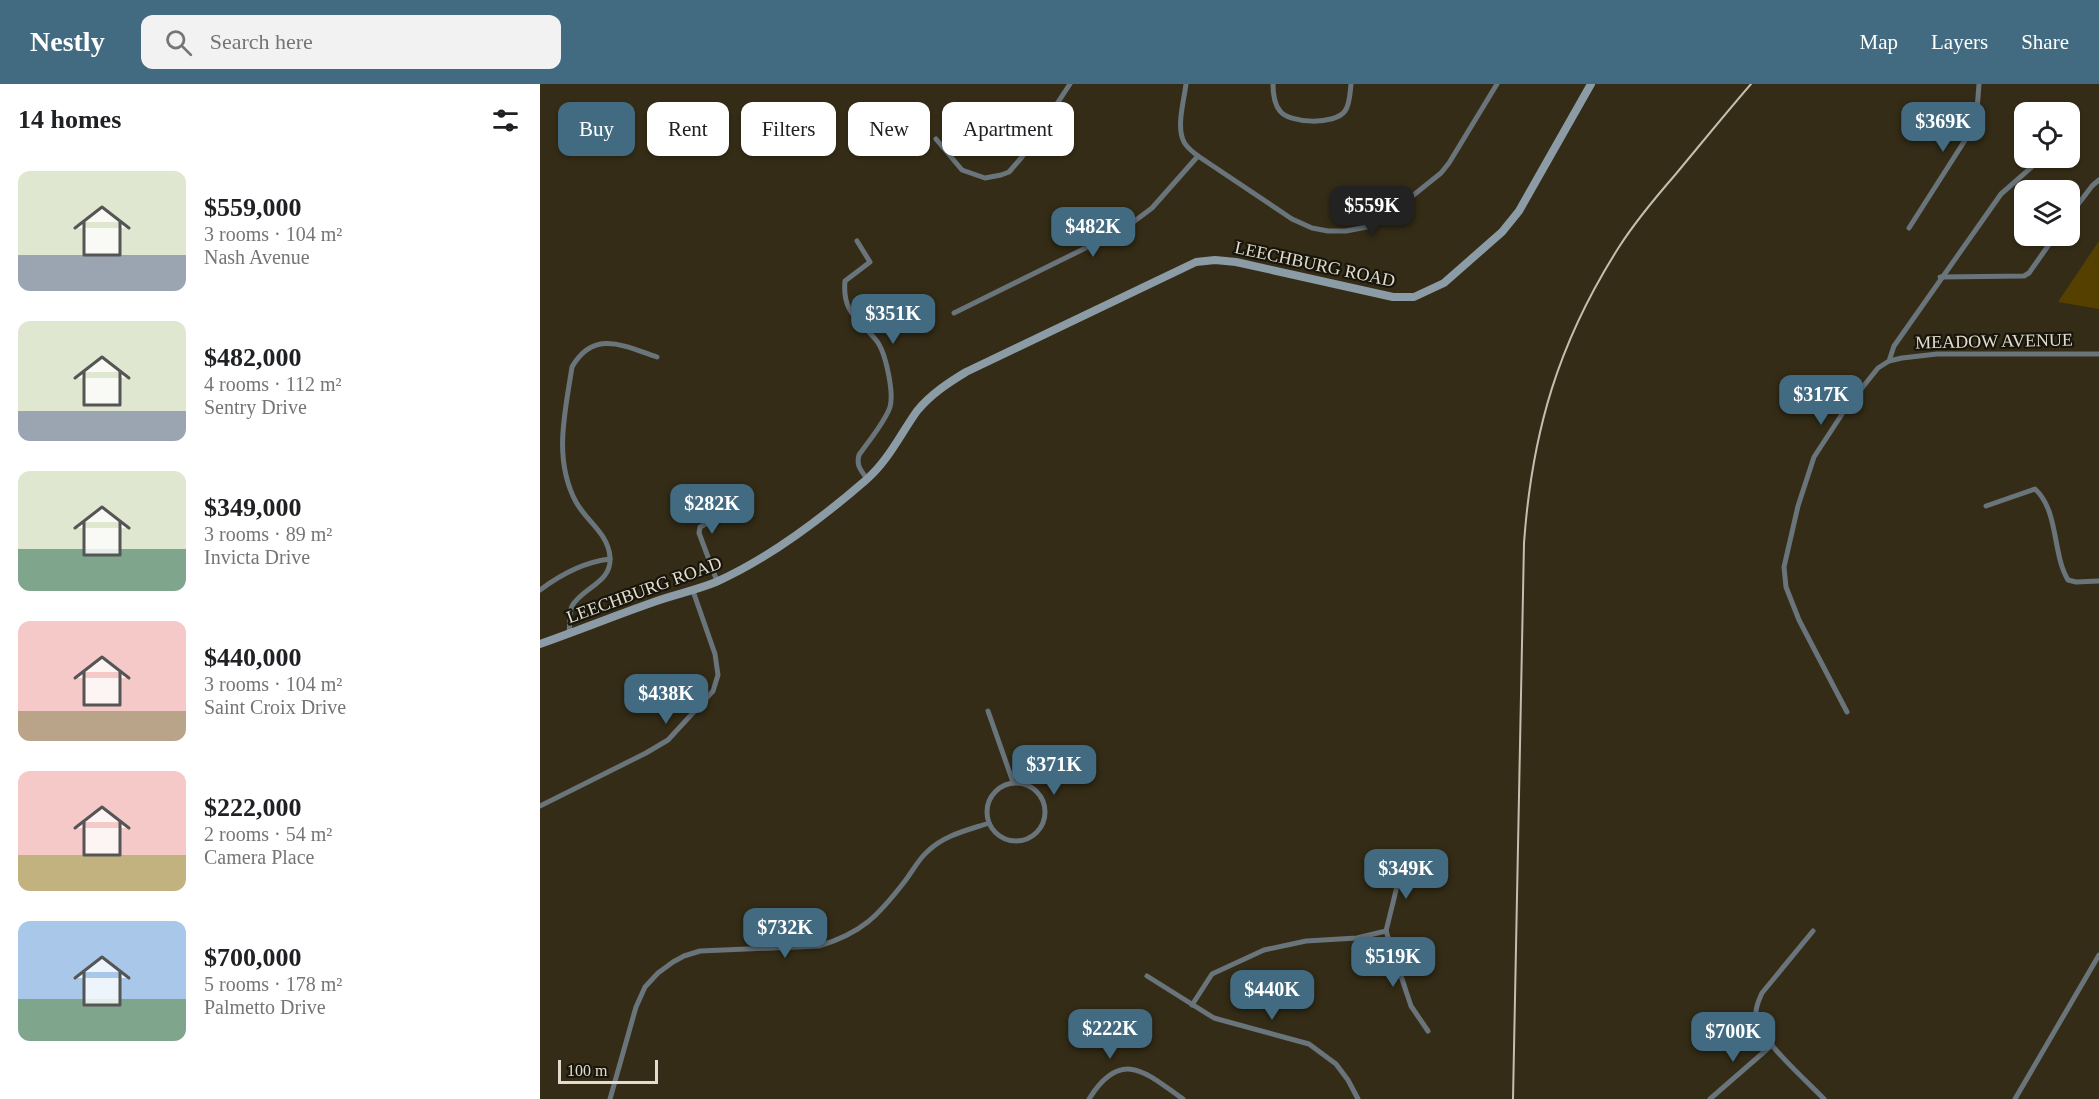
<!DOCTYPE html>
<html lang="en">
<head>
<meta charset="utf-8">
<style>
	:root { --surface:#fff; --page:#f2f2f2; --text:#202124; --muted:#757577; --accent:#426a81 }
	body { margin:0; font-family:Georgia,serif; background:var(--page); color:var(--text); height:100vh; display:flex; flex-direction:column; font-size:22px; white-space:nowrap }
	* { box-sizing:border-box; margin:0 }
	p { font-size:20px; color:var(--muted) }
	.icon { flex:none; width:33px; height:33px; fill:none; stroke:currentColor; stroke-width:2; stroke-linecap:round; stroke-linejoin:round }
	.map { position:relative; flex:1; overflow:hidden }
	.panel { display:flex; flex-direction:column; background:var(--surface); width:540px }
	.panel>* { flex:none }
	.guide { position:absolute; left:18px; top:18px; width:570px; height:54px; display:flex; gap:12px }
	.buttons { position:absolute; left:1474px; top:18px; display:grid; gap:12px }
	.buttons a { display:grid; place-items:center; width:66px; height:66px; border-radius:12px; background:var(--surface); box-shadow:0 2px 4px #0004; font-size:30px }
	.scale { position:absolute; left:18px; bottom:15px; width:100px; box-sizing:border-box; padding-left:6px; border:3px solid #e1dccf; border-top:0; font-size:16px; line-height:21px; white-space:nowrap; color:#e1dccf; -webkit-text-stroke:4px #18150b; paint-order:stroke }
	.price { position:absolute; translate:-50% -51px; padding:0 14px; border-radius:12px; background:var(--accent); color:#fff; font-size:20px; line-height:39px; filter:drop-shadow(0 2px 3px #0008) }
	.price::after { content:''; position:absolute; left:50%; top:36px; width:18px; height:14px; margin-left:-9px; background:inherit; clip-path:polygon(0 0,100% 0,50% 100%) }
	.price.selected { background:#222; color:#fff }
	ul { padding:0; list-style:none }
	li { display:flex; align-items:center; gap:18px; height:150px; padding:0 18px }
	li span { display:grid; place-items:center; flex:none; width:168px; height:120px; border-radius:12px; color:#555 }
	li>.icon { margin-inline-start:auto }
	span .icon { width:72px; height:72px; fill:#fffc; stroke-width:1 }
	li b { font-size:26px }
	h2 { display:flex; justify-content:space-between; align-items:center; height:72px; padding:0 18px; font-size:26px }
	.chip { padding:0 21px; border-radius:12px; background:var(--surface); box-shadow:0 2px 4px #0004; font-size:21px; line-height:54px }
	.chip.selected { background:var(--accent); color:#fff }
	header { display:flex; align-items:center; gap:36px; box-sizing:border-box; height:84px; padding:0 30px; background:var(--accent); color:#fff }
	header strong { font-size:28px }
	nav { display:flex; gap:33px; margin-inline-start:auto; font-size:21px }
	.search { width:420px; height:54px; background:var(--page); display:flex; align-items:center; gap:15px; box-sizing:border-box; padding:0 21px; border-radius:12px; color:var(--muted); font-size:22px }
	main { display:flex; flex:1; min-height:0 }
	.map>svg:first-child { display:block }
	.green { fill:#554000 }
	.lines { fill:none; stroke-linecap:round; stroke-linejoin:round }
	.street { stroke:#69747b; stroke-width:5 }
	.secondary { stroke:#8b9ca7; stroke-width:8 }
	.rail { stroke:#c4beb0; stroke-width:2 }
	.labels { text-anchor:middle; stroke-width:4.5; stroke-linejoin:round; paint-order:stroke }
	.street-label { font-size:18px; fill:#e1dccf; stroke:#18150b }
</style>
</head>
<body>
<header>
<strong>Nestly</strong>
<div class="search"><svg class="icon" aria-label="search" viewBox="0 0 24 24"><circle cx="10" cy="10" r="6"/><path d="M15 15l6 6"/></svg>Search here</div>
<nav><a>Map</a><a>Layers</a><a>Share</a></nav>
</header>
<main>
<section class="panel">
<h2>14 homes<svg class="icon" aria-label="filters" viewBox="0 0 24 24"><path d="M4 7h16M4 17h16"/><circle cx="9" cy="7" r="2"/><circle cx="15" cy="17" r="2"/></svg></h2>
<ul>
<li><span style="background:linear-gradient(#dfe7d0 70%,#9aa5b1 0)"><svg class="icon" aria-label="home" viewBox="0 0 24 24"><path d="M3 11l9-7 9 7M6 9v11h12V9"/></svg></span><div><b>$559,000</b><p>3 rooms · 104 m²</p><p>Nash Avenue</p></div></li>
<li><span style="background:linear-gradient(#dfe7d0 75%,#9aa5b1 0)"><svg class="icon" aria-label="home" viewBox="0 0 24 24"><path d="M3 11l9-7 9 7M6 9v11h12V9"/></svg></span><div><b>$482,000</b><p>4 rooms · 112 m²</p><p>Sentry Drive</p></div></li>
<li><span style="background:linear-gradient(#dfe7d0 65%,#7fa58c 0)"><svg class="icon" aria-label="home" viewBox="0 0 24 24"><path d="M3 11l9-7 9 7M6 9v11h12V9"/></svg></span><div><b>$349,000</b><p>3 rooms · 89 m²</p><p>Invicta Drive</p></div></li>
<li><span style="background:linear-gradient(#f6c9c9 75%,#b9a48a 0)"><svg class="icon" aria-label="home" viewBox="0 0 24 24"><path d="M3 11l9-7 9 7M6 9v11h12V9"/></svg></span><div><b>$440,000</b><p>3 rooms · 104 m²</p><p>Saint Croix Drive</p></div></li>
<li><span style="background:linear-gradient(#f6c9c9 70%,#c2b280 0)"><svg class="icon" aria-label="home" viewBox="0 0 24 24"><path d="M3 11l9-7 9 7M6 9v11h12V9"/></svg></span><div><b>$222,000</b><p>2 rooms · 54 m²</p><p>Camera Place</p></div></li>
<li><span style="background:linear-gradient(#a9c7e8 65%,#7fa58c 0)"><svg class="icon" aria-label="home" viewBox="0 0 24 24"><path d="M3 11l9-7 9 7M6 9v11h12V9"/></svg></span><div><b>$700,000</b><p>5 rooms · 178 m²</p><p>Palmetto Drive</p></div></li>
</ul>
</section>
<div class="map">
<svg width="1559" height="1015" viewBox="0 0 1559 1015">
	<rect width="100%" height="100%" fill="#342c16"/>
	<path class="green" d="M1559,157v68l-41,-7z"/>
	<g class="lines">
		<g class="street">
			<path d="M646,0c-2,17 -10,43 -2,58 3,6 9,10 14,14l94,63 20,9 16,3h18l21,-4 28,-17 46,-37 8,-10 48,-79"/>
			<path d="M733,0c0,8 1,20 7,27 10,13 55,14 65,0 5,-7 5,-18 6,-27"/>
			<path d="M396,55l26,31 23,8 16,-3 8,-3 13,-15 48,-73"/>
			<path d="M1530,131l22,-29 7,-6"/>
			<path d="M1369,144l67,-105 3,-39"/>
			<path d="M317,157l13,21 -25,19c-3,32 14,38 31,59 10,12 18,53 14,67 -5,15 -22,35 -31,48 -3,11 2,15 8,24"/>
			<path d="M1400,193l84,-1 5,-3 26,-37"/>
			<path d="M414,229l170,-84 28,-21 46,-52"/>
			<path d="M1349,277l5,-15 107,-152 41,-36"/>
			<path d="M1446,422l49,-17c24,22 17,64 33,91l8,2 23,-1"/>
			<path d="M177,497l-18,-48 1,-6 45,-23"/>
			<path d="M0,506c20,-15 44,-28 70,-31"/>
			<path d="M29,549c1,-7 0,-20 3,-27 11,-19 40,-23 38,-49 -2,-24 -23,-35 -34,-55 -23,-43 -11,-89 -4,-135 22,-38 52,-21 85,-10"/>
			<path d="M448,627l25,71"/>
			<path d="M1307,628l-48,-92 -13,-33 -2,-20 14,-61 16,-49 32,-49 32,-40 11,-7 13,-3 35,-4h162"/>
			<circle cx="476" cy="728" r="29"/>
			<path d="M0,722l106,-53 22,-13 45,-49 5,-16 -3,-21 -22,-63"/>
			<path d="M846,847l25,75 17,25"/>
			<path d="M846,847l17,-69"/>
			<path d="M1273,847l-51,62c-3,7 -7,14 -6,23 2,23 51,65 68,83"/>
			<path d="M607,892l67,42 95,26 27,20 12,16 10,19"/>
			<path d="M652,921l20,-31 52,-24 42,-9 51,-3 29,-7"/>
			<path d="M70,1015l26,-92 9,-20 13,-14 15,-11 11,-6 16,-5 119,-5c43,-13 59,-30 86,-65 7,-9 13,-21 22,-29 17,-17 41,-22 62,-29"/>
			<path d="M549,1015c32,-51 56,-27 94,0"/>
			<path d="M1170,1015l62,-54"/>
			<path d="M1475,1015l84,-144"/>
		</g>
		<path class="secondary" d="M0,560c37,-13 74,-28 111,-41 21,-8 43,-12 65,-21 54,-24 105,-63 150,-102 22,-19 34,-45 51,-69 14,-17 31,-28 49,-39l230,-110 19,-2 21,2 157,35h21l30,-14 58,-51 17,-21 72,-127"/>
		<path class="rail" d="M973,1015l11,-556c8,-111 34,-200 95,-296 16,-25 36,-49 56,-72 25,-30 50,-61 76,-91"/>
	</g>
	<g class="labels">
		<g class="street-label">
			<text transform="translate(775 180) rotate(12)" y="6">LEECHBURG ROAD</text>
			<text transform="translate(1454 257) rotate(-1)" y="6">MEADOW AVENUE</text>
			<text transform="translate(104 506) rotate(-20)" y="6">LEECHBURG ROAD</text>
		</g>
	</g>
</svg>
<div class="buttons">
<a><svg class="icon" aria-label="locate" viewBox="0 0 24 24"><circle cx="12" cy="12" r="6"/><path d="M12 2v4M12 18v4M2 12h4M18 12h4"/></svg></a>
<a><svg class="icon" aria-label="layers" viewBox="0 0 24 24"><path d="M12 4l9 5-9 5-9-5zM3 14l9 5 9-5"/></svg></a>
</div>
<div class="scale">100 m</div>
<b class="price" style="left:1403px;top:69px">$369K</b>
<b class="price selected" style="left:832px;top:153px">$559K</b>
<b class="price" style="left:553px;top:174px">$482K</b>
<b class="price" style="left:353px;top:261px">$351K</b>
<b class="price" style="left:1281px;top:342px">$317K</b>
<b class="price" style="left:172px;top:451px">$282K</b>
<b class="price" style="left:126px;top:641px">$438K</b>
<b class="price" style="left:514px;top:712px">$371K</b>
<b class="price" style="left:866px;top:816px">$349K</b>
<b class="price" style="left:245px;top:875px">$732K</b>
<b class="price" style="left:853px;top:904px">$519K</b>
<b class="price" style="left:732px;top:937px">$440K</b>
<b class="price" style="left:570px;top:976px">$222K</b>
<b class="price" style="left:1193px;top:979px">$700K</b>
<div class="guide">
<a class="chip selected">Buy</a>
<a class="chip">Rent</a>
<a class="chip">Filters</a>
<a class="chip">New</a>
<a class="chip">Apartment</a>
</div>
</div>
</main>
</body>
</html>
